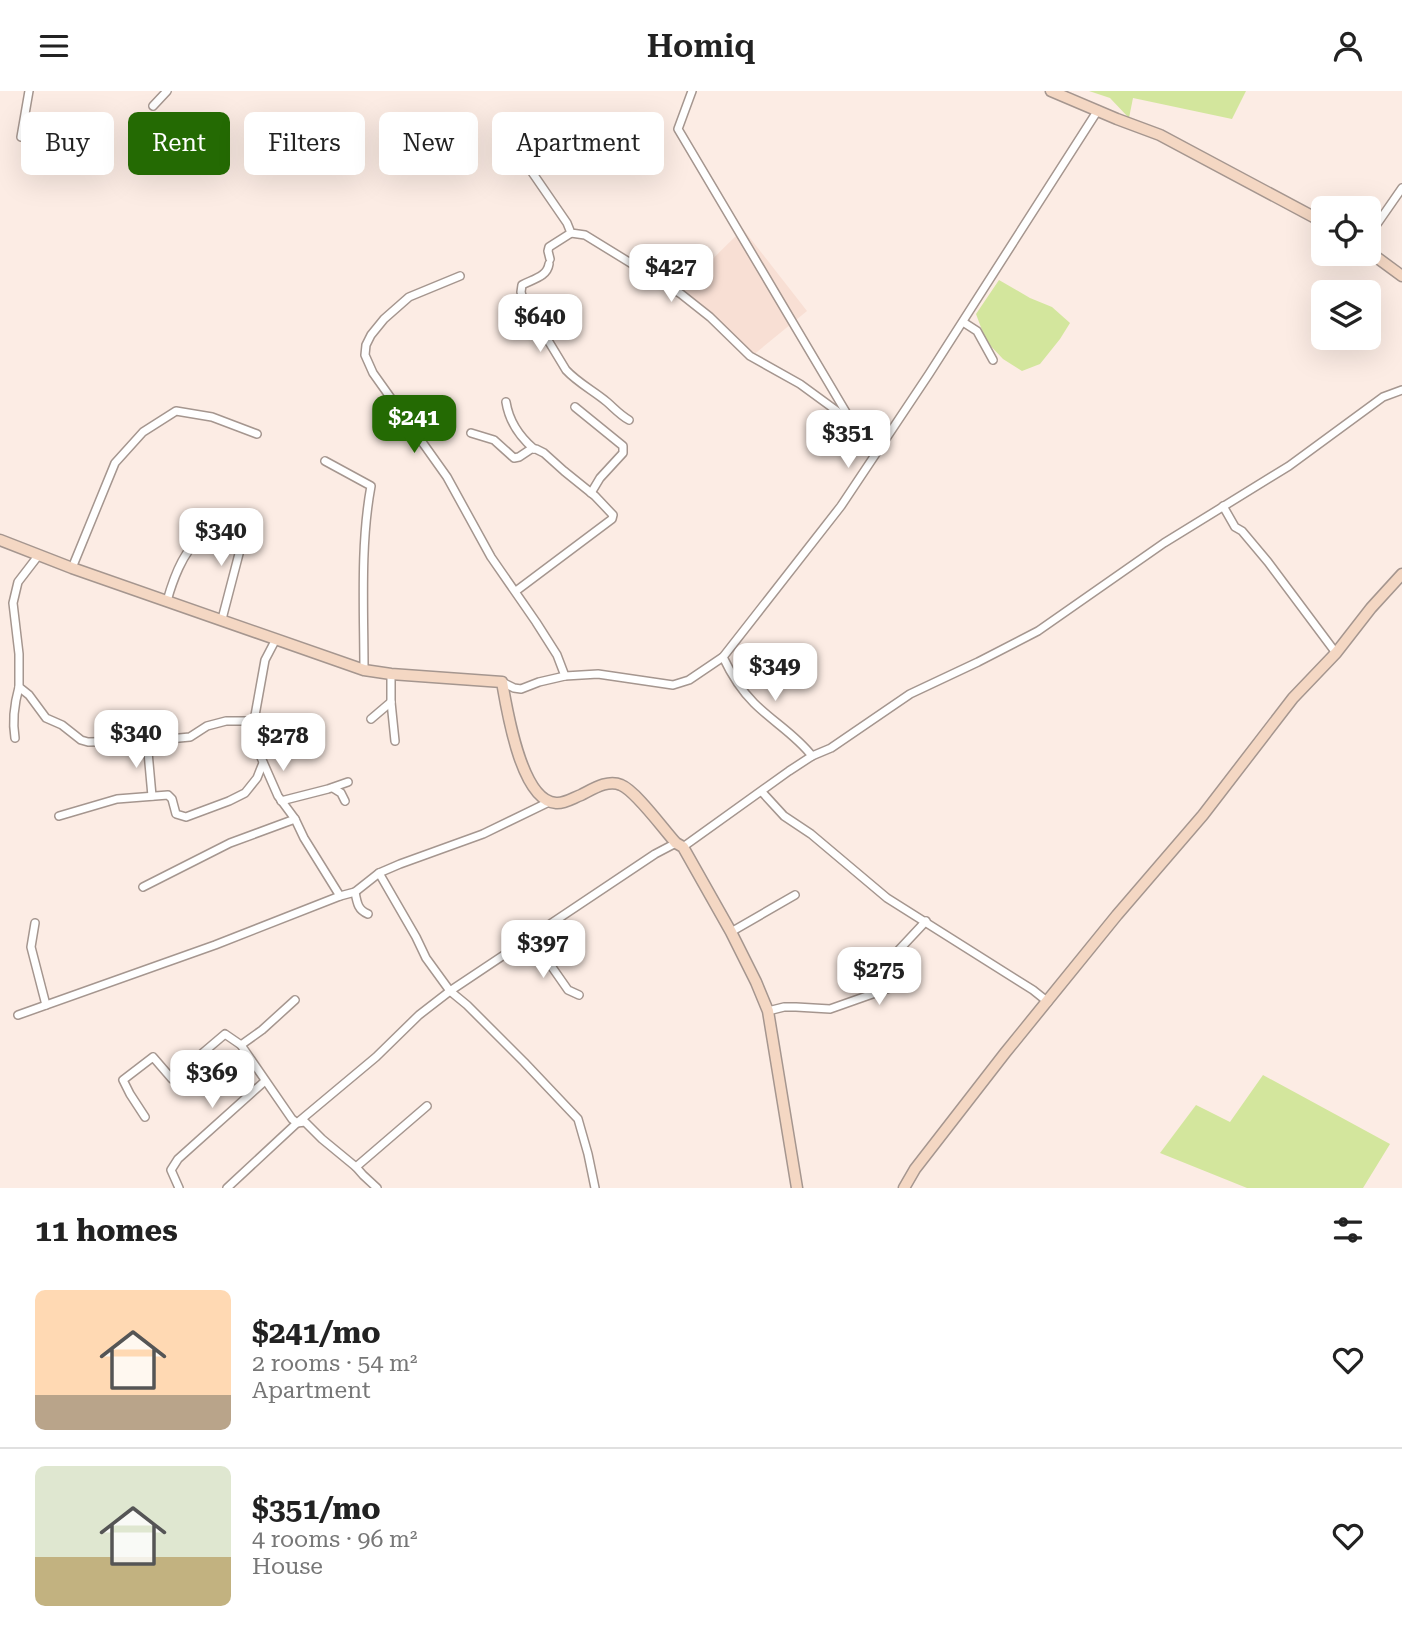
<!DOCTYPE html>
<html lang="en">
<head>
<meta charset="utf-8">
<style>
	:root { --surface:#fff; --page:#f2f2f2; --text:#222; --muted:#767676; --line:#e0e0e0; --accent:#246a03 }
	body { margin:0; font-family:"Roboto Serif",serif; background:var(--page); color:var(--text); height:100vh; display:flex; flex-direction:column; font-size:26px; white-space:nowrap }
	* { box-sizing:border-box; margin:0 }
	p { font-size:23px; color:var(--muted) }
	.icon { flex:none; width:38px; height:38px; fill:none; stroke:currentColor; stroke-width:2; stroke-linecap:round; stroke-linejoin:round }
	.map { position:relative; height:1097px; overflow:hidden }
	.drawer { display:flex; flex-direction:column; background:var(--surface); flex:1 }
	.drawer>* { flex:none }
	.banner { position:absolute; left:21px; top:21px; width:700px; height:63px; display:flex; gap:14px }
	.fabs { position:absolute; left:1311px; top:105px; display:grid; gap:14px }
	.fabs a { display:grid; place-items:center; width:70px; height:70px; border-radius:10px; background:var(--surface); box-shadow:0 7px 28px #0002; font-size:35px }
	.price { position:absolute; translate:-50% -60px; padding:0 16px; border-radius:14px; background:#fff; color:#222; font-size:23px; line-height:46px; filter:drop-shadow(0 2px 4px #0008) }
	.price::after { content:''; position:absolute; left:50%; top:42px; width:21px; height:16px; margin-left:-10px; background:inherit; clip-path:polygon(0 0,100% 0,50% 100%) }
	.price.active { background:var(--accent); color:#fff }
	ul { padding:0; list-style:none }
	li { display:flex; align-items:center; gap:21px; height:175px; padding:0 35px }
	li+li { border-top:2px solid var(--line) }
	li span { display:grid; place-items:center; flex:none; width:196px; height:140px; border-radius:10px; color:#555 }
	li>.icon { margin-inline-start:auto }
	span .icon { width:84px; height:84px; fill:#fffc; stroke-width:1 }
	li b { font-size:30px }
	h2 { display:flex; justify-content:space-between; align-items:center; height:84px; padding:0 35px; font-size:30px }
	.tag { padding:0 24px; border-radius:10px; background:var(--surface); box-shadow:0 7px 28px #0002; font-size:24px; line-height:63px }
	.tag.active { background:var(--accent); color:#fff }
	header { display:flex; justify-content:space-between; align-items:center; height:91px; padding:0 35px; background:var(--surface); font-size:32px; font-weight:600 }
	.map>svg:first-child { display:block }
	.built { fill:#f8dfd4 }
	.green { fill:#d3e69d }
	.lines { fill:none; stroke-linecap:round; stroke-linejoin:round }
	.street-casing { stroke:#a5968f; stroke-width:10 }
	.secondary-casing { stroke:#a5968f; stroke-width:13 }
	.street { stroke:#fff; stroke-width:7 }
	.secondary { stroke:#f4d7c3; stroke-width:10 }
</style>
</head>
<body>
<header><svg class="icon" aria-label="menu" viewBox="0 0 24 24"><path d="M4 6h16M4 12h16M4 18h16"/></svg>Homiq<svg class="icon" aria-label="person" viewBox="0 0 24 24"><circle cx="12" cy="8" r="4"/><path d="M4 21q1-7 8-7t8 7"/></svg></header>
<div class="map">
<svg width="1402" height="1097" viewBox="0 0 1402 1097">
	<rect width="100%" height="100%" fill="#fcece4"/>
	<path class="built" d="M743,138l64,82 -55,45 -72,-65z"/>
	<g class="green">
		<path d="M1089,0h157l-14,28 -99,-21 -4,20 -19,-20z"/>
		<path d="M999,189l31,18 22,9 18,16 -10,16 -20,25 -18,7 -19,-12 -17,-18 -10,-27z"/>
		<path d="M1263,984l127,69 -27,44h-116l-87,-35 36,-48 34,17z"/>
	</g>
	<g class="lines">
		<defs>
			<g id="street">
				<path d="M692,0l-14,38 172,290"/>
				<path d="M153,15l14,-15"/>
				<path d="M503,39l64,93 4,10 14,2 96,59 29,23 40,39 50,28 52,38 28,26"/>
				<path d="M21,46l8,-46"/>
				<path d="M1368,146l34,-49"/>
				<path d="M550,168l-2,-8 1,-4 22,-14"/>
				<path d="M549,173c-2,13 -16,15 -27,21l-1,7 2,7 43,71c12,13 28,21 41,32 7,6 13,13 22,18"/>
				<path d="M460,185l-51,21 -25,22 -13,16 -5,10 -1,10 8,18 74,104 44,80 45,65 21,33 8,21"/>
				<path d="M963,231l14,9 16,29"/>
				<path d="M506,311c3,19 14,35 28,47"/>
				<path d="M575,316l48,39v7l-23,25 -9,15"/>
				<path d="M471,342l23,7 20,18 5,-1 12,-8h5l8,4 20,18 31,25 18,19 -1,4 -96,72"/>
				<path d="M325,370l46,25c-11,59 -7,125 -7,184"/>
				<path d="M1223,415l12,21 7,4 26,31 68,91"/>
				<path d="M38,465l-20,26 -5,21 6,51v33l10,8 17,23 16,7 19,15 7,2 59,-1 43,-4 17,-11 19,-5h28"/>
				<path d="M72,477l43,-105 28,-31 33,-21 36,6 45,17"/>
				<path d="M167,510c5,-18 16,-50 32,-61 4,-2 7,-3 11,-5"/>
				<path d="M222,528l25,-96"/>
				<path d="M276,548l-11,21 -11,61 2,25 22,50 17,23 9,19 36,58"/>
				<path d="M723,566c8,17 17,32 31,46 19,19 42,32 58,53"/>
				<path d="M391,583v28l4,39"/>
				<path d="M502,591l12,6 7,1 18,-7 26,-6 33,-2 75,11 16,-5 34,-23 118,-151 88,-132 169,-264"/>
				<path d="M371,628l20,-17"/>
				<path d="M15,647c-3,-18 -1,-33 4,-51"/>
				<path d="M147,650l5,55"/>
				<path d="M333,697l8,5 4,8"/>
				<path d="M762,701l22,24 27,18 76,64 146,92 15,12"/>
				<path d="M281,710l47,-12 20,-7"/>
				<path d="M59,725l58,-17 51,-4 4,4 4,15 10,3 43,-16 16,-8 12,-15 6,-15"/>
				<path d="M683,756l106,-76 23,-15 19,-8 79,-54 68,-32 60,-31 126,-88 125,-77 94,-69 19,-7"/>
				<path d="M379,782l37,64 10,21 24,33 17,14 57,57 54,57 10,35 7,34"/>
				<path d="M143,796l87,-44 65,-24"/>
				<path d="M355,801c2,11 3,18 13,22"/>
				<path d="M35,832l-4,24 15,58"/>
				<path d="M731,841l64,-37"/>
				<path d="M531,846l37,53 11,5"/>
				<path d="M768,920l16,-4h12l34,2 68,-24 5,-3 2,-7 -8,-18v-5l29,-31"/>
				<path d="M18,924l197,-70 125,-49 15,-4 24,-19 21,-9 83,-30 66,-32"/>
				<path d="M241,954l21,-15 33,-30"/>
				<path d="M145,1026l-15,-23 -7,-14 30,-23 19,22 53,-45 16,11 51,74 5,4 8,-1 17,17 34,28 71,-61"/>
				<path d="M356,1076l7,8 14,13"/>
				<path d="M179,1097l-8,-18 7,-11 87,-78"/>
				<path d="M227,1097l70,-65 79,-66 43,-42 31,-24 205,-137 21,-11"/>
			</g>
			<g id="secondary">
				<path d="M1051,0l66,28 43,16 163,87"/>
				<path d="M1368,160l34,25"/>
				<path d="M0,449l72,28 292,102 27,4 111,8c5,28 19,119 54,121 8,1 17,-5 25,-8 12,-6 27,-16 40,-10 15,6 43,45 55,58l7,4 48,85 25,50 12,29 29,177"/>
				<path d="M904,1097l11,-19 90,-116 112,-138 86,-100 90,-117 43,-45 35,-45 31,-34"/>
			</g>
		</defs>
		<use href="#street" class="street-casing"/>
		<use href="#secondary" class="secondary-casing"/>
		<use href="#street" class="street"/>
		<use href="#secondary" class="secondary"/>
	</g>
</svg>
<div class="fabs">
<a><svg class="icon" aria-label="locate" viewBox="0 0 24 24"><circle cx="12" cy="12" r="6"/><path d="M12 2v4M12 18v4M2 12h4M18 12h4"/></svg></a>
<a><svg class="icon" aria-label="layers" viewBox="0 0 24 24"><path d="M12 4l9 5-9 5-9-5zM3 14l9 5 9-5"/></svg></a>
</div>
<b class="price" style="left:671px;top:213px">$427</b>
<b class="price" style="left:540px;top:263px">$640</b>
<b class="price active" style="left:414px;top:364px">$241</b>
<b class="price" style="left:848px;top:379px">$351</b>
<b class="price" style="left:221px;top:477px">$340</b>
<b class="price" style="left:775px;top:612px">$349</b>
<b class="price" style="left:136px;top:679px">$340</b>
<b class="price" style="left:283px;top:682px">$278</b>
<b class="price" style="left:543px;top:889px">$397</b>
<b class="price" style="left:879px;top:916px">$275</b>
<b class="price" style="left:212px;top:1019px">$369</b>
<div class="banner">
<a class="tag">Buy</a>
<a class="tag active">Rent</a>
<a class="tag">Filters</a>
<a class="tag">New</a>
<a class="tag">Apartment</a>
</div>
</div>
<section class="drawer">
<h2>11 homes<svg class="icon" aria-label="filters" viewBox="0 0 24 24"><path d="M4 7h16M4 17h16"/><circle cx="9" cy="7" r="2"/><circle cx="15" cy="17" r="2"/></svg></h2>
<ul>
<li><span style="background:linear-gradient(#ffd9b3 75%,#b9a48a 0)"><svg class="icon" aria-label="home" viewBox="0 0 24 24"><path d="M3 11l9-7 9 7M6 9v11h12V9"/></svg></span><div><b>$241/mo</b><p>2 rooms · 54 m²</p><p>Apartment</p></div><svg class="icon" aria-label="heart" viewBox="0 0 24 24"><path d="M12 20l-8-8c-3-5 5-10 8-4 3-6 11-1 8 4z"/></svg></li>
<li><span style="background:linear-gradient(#dfe7d0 65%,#c2b280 0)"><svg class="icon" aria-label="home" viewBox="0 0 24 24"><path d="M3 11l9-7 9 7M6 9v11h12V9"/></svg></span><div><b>$351/mo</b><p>4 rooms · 96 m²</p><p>House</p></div><svg class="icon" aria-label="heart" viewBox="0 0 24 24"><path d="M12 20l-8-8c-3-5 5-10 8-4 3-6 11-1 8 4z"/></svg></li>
</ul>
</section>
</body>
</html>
